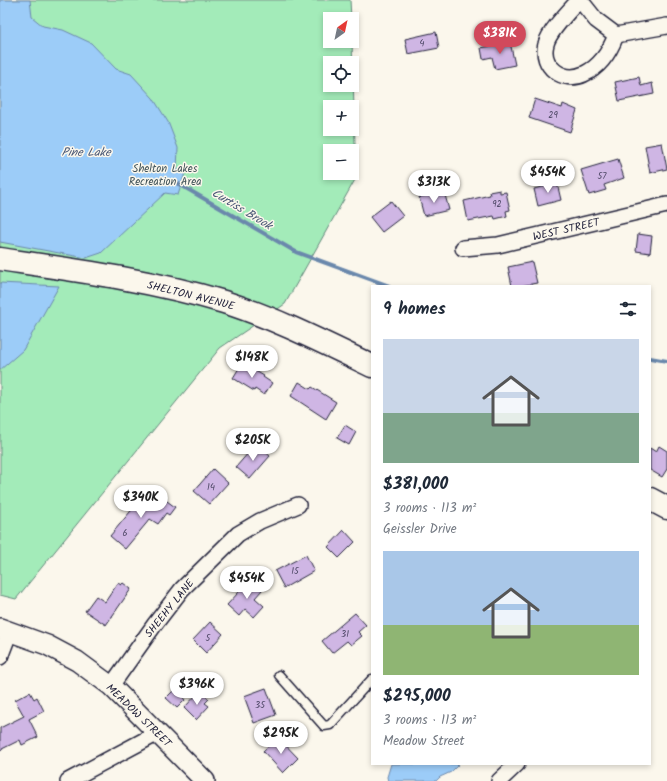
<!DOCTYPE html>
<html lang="en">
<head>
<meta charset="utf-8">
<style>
	:root { --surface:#fff; --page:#f6f6f7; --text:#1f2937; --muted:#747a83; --accent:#d1495b }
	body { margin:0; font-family:Kalam,sans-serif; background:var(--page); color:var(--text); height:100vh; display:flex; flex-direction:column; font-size:15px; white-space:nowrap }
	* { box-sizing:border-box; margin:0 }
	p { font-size:13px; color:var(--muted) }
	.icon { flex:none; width:22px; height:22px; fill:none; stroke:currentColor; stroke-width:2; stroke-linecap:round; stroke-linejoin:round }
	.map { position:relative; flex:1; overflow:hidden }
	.panel { position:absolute; left:371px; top:285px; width:280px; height:480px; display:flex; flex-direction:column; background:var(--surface); border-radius:0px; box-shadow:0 2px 6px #0003 }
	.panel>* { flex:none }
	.needle { width:26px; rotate:33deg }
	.buttons { position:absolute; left:323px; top:12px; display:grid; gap:8px }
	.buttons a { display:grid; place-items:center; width:36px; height:36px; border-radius:0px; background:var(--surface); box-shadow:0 2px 6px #0003; font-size:20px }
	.price { position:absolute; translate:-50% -34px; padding:0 9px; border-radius:14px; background:#fff; color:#222; font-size:13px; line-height:26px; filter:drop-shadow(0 1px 2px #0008) }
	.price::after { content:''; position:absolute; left:50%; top:24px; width:12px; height:9px; margin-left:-6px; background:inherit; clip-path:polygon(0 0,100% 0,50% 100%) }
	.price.selected { background:var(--accent); color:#fff }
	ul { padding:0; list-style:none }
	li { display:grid; align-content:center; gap:8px; height:212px; padding:0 12px }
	li span { display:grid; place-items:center; height:124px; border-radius:0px; color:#555 }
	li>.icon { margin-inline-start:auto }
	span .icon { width:72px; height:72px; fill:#fffc; stroke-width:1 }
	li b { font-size:17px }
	h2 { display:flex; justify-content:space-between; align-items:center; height:48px; padding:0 12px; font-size:17px }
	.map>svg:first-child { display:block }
	.green { fill:#a3ebb9; stroke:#62867a; fill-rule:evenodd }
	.water { fill:#9cccf8; stroke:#6b88ac }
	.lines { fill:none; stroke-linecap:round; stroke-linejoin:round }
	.stream { stroke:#6b88ac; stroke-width:4 }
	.building { fill:#cfb6e4; stroke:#22223b }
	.service-casing { stroke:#22223b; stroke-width:11 }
	.minor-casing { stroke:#22223b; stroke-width:18 }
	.tertiary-casing { stroke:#22223b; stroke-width:22 }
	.secondary-casing { stroke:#22223b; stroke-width:25 }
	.service { stroke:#fbf7ec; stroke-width:8 }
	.minor { stroke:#fbf7ec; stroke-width:15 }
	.tertiary { stroke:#fbf7ec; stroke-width:19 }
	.secondary { stroke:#fbf7ec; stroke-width:22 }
	.labels { text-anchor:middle; stroke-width:3; stroke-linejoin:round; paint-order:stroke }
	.number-label { font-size:9px; fill:#4d4765 }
	.park-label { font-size:11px; fill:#42545a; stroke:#fbf7ec }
	.street-label { font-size:11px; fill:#22223b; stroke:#fbf7ec }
	.water-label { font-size:12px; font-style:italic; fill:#475574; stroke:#fbf7ec }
</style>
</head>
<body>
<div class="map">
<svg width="667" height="781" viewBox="0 0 667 781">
	<rect width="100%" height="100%" fill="#fbf7ec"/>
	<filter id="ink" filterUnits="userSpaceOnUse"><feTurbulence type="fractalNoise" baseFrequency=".025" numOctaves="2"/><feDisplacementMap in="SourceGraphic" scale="8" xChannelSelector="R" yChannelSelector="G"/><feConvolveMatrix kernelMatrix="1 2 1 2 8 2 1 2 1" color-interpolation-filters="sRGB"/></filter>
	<g filter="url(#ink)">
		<path class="green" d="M0,0h350l1,19h-21v22h22l4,137 -71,126 -65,44 -204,251 -16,-4zM330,63h22v22h-22zM330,107h22v22h-22zM330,151h22v22h-22z"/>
		<g class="water">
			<path d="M0,0h30l2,17 11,9 20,4 28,13 25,26 15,5 22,24 15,24 10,26 -1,21 8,4 -7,22 -13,-2 -64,60 -15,5 -86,-16z"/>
			<path d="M0,283l59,3 -36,64 -23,20z"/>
			<path d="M391,764h68l-8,8 -11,5 -4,4h-48l-1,-4z"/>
		</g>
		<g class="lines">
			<g class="stream">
				<path d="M177,183l119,69 93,34"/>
				<path d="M650,358l17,3"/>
			</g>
		</g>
		<g class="building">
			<path d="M436,32l3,16 -31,6 -3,-15z"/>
			<path d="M510,42l5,23 -20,4 -3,-12 -9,2 -2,-11z"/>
			<path d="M639,77l2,9 11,-3 2,11 -35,7 -4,-19z"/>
			<path d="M535,99l27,9 1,-4 14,6 -7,22 -41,-14z"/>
			<path d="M662,143l5,26 -17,4 -5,-27z"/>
			<path d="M618,159l6,19 -20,7 2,5 -17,5 -8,-25z"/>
			<path d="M557,183l4,17 -23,6 -4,-17z"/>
			<path d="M500,190v3l6,-1 4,18 -4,1 1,5 -12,3 -1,-3 -26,5 -4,-20 26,-6 -1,-3z"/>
			<path d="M444,191l5,19 -25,6 -5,-19z"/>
			<path d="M391,201l12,15 -21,16 -12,-15z"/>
			<path d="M638,234l14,2 -2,17 -14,-2z"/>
			<path d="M532,262l5,21 -17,3h-8l-4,-19z"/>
			<path d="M242,363l22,13 -1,1 9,6 -8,12 -9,-6 -1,2 -21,-13z"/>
			<path d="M299,382l11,7 2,-2 24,15 -10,17 -35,-23z"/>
			<path d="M345,425l11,7 -7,13 -12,-7z"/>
			<path d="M256,444l14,12 -20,23 -14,-12z"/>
			<path d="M659,446l8,5v18l-5,8 -12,-7v-22l6,4z"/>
			<path d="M213,469l15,14 -19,21 -15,-13z"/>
			<path d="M145,494l10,7 4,-6 16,12 -6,8 -3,-2 -8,11 -8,-5 -25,30 -15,-13z"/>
			<path d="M344,530l11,12 -16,16 -11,-11z"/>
			<path d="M306,555l8,16 -30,17 -9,-17z"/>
			<path d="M250,580l12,10 -7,8 9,8 -10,11 -9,-8 -6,7 -12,-11z"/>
			<path d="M118,583l3,2 2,-2 8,6 -25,36 -21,-14 11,-15 9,6z"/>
			<path d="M355,613l11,12 -8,7 4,4 -11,9 -4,-4 -15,12 -10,-12z"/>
			<path d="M210,622l13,12 -17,19 -13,-13z"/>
			<path d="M266,688l10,27 -22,8 -10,-27z"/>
			<path d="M175,689l10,11 -8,8 -11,-10z"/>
			<path d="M200,691l9,8 -4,4 4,3 -13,14 -12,-12z"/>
			<path d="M30,692l4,7 3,-2 7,14 -15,8 9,18 -16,8 -2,-5 -20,10v-22l24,-12 -9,-16z"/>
			<path d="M278,737l20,21 -15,15 -20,-22z"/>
		</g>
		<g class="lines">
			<defs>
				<path id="service" d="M279,675l45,51 6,-1 42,-46"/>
				<g id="minor">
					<path d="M579,0c-9,10 -30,31 -33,44 -6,22 17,40 38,30 16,-7 26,-23 32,-39"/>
					<path d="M580,0l16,20 20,15 51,-9"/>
					<path d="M463,248l35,-3 169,-40"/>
					<path d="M0,657l10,-26"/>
					<path d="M111,686l44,-62 27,-35 56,-55 22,-13 38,-16"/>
					<path d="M68,781l90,-48"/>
					<path d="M499,781l18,-17"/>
				</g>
				<path id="tertiary" d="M0,628l47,17 30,16 34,25 94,95"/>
				<g id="secondary">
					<path d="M0,259c75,11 151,21 224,43 51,16 100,41 148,64"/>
					<path d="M650,499l17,9"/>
				</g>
			</defs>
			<use href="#service" class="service-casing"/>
			<use href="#minor" class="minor-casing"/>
			<use href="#tertiary" class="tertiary-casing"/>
			<use href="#secondary" class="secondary-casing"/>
			<use href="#service" class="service"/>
			<use href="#minor" class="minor"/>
			<use href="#tertiary" class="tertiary"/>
			<use href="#secondary" class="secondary"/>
		</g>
	</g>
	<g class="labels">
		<g class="number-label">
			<text x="422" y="46">4</text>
			<text x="553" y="118">29</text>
			<text x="602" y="179">57</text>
			<text x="497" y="207">92</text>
			<text x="211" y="490">14</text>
			<text x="125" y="536">6</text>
			<text x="295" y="574">15</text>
			<text x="345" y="637">31</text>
			<text x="208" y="641">5</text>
			<text x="260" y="708">35</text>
		</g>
		<g class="park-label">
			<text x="165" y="172">Shelton Lakes<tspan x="165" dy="13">Recreation Area</tspan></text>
		</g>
		<g class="street-label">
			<text transform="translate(566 229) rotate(-13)" y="4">WEST STREET</text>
			<text transform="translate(191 295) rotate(14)" y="4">SHELTON AVENUE</text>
			<text transform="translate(169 608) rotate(-51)" y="4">SHEEHY LANE</text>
			<text transform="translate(139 715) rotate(44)" y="4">MEADOW STREET</text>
		</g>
		<g class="water-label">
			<text x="86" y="156">Pine Lake</text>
			<text transform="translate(242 209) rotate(31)" y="4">Curtiss Brook</text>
		</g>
	</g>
</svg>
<div class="buttons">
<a><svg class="needle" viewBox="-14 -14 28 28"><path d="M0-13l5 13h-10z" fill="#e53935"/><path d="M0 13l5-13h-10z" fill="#747a83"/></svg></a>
<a><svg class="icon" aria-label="locate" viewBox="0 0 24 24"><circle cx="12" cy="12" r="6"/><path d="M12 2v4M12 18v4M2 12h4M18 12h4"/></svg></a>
<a>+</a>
<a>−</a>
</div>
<b class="price selected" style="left:500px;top:55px">$381K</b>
<b class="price" style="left:548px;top:194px">$454K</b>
<b class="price" style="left:434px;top:204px">$313K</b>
<b class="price" style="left:252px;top:379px">$148K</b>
<b class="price" style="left:253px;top:462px">$205K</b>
<b class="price" style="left:141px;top:519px">$340K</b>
<b class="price" style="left:247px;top:600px">$454K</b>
<b class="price" style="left:197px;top:706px">$396K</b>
<b class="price" style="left:281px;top:755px">$295K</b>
<section class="panel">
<h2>9 homes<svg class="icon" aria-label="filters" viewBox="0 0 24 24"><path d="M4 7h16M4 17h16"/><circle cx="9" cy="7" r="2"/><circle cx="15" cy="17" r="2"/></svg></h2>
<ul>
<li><span style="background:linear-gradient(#c9d6e8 60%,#7fa58c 0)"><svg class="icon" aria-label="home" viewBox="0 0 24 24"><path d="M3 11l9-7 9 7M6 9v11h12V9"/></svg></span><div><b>$381,000</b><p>3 rooms · 113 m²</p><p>Geissler Drive</p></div></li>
<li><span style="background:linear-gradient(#a9c7e8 60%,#8fb573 0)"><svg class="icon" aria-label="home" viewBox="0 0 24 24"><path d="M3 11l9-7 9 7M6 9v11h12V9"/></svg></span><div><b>$295,000</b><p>3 rooms · 113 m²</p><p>Meadow Street</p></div></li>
</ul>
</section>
</div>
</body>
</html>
